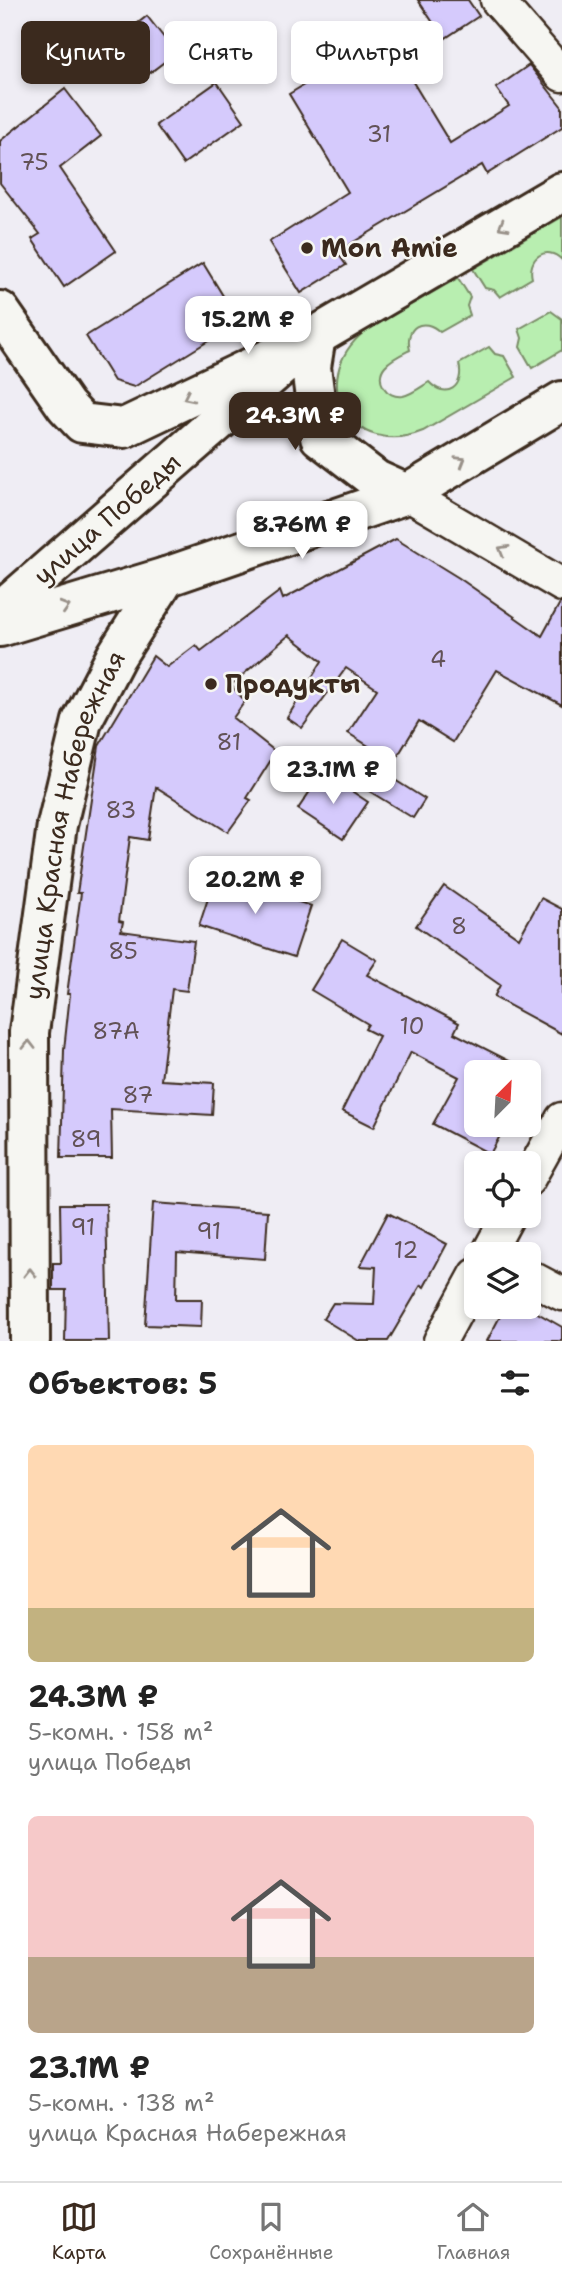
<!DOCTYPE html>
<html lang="ru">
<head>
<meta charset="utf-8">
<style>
	:root { --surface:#fff; --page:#f2f2f2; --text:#222; --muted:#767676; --line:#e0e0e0; --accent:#3b2a1e }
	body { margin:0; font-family:"Shantell Sans",sans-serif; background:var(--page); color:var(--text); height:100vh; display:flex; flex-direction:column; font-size:26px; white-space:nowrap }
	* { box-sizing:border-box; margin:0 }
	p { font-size:23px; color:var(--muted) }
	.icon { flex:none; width:38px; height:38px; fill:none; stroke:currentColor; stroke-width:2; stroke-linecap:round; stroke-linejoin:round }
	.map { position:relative; height:1341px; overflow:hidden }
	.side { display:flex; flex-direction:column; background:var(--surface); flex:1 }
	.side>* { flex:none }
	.banner { position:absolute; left:21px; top:21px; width:522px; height:63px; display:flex; gap:14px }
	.needle { width:46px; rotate:24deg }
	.fabs { position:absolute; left:464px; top:1060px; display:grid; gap:14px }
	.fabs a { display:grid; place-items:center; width:77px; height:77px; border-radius:10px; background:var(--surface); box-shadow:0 4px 10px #0003; font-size:35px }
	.price { position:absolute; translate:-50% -60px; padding:0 16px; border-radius:14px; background:#fff; color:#222; font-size:23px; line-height:46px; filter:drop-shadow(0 2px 4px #0008) }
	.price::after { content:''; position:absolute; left:50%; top:42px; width:21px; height:16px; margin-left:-10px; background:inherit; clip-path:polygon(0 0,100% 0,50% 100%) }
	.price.active { background:var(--accent); color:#fff }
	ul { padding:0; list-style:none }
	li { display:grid; align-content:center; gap:14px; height:371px; padding:0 28px }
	li span { display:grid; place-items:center; height:217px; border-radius:10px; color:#555 }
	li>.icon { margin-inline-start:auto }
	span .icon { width:126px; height:126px; fill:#fffc; stroke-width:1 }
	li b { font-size:30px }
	h2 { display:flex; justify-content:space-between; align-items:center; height:84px; padding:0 28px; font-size:30px }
	.tag { padding:0 24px; border-radius:10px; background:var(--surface); box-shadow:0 4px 10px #0003; font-size:24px; line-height:63px }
	.tag.active { background:var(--accent); color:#fff }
	.tab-bar { display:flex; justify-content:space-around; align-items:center; height:98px; border-top:2px solid var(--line); background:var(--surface); font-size:19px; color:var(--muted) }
	.tab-bar a { display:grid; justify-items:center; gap:4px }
	.tab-bar .active { color:var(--accent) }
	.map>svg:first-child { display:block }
	.green { fill:#b8eeb0; stroke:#7a8c67; stroke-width:2 }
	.building { fill:#d5cafc; stroke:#3b2a1e; stroke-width:2 }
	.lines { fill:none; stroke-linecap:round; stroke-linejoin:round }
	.minor-casing { stroke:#3b2a1e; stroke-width:37 }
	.secondary-casing { stroke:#3b2a1e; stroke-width:44 }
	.minor { stroke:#f6f6f2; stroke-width:32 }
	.secondary { stroke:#f6f6f2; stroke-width:38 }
	.oneway { stroke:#989088 }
	.poi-dot { fill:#3b2a1e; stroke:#f6f6f2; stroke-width:2.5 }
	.labels { text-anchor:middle; stroke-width:5; stroke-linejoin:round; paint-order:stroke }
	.number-label { font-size:23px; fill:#625256 }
	.poi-label { font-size:26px; font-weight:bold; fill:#3b2a1e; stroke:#f6f6f2; text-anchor:start }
	.street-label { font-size:26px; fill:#3b2a1e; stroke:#f6f6f2 }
</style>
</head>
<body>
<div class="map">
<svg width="562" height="1341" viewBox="0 0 562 1341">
	<rect width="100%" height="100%" fill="#efedf4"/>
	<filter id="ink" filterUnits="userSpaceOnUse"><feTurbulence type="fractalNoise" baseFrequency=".0143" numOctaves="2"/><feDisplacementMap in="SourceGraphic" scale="14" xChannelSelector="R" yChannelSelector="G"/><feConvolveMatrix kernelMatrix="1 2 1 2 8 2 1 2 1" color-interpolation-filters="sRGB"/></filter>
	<g filter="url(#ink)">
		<g class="green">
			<path d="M562,217v43c-16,-16 -35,-2 -30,18l-32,19 -6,-7 -9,-2 -12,-19z"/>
			<path d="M458,278l12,19 -3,9 3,9 -30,17c-17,-16 -36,-5 -30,18 -8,4 -19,9 -25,16 -11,13 1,33 18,30 9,-2 18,-9 26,-14 17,18 36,5 30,-18l30,-17 6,7 9,2 12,21 -93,54c-72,29 -119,-50 -58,-100z"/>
			<path d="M551,311l11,8v31l-30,18 -12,-21 2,-9 -3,-9z"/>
		</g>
		<g class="building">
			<path d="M418,0h50l11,16 -35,23z"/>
			<path d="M147,16l29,37 -29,22 -28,-37z"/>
			<path d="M385,36l65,107 59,-37 -13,-18 33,-23 33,42v20l-75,47 -5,-9 -145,87 9,13 -45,28 -32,-51 79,-50 -59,-98z"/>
			<path d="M217,82l27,39 -61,43 -27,-39z"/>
			<path d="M65,89l36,47 -41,32 56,83 -52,36 -32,-48 8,-5 -40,-51v-42z"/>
			<path d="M203,263l36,59 -105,65 -20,-6 -28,-45z"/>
			<path d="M396,539l63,39 83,58 18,-33h2v102l-65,-35 -44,72 -34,-21 -25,41 -46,-29 29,-44 -31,-21 -44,60 -15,-10 35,-57 -33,-26 -58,50 14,16 -12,17 43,34 -29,46 4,2 -23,32 -72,-45 -8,53 -18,-3 -11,84 4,1 -2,9 73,10 -7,50 -15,-2 -11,91 53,3 -2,32 -101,-6 1,49h-51l3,-108 6,-56h-3l14,-101h-4l22,-147 54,-90 14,11 29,-22 5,6 79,-60 3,8z"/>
			<path d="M368,763l57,36 -12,19 -57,-35z"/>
			<path d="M323,772l45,30 -25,37 -45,-30z"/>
			<path d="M216,874l95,32 -17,51 -95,-31z"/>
			<path d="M444,886l75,52 22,-40 21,11v125l-68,-37 6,-12 -84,-59z"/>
			<path d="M342,939l35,21 -10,15 92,48 -5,10 79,40h-57v52h30l-16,29 -57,-30 26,-47 -48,-25 -37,75 -32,-16 37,-75 -14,-7 3,-5 -57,-34z"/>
			<path d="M153,1203l115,8 -3,48 -88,-7 -1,47h26l-1,28 -56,-2z"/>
			<path d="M60,1204h46l3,137h-44l1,-51h-13v-27h8z"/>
			<path d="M388,1213l59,31 -23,43 -3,-2 -33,56h-29l-36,-22 10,-16 41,1 2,-37 -16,-1z"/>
			<path d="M505,1307h22l35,20v14h-75z"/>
		</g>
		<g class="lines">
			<defs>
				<g id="minor">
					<path d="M497,0l65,75"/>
					<path d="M407,494l155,91"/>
					<path d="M528,1180l34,-61"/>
					<path d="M487,1255l21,-39"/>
					<path d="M528,1276l34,18"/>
					<path d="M440,1341l36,-66"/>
				</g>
				<g id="secondary">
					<path d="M0,311l66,95 16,17 42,5 149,-71"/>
					<path d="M316,336l-5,31 9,70 56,43 31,14"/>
					<path id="s1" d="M0,612l316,-276 246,-144"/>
					<path d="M0,627l166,-50 241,-83 155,-93"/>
					<path id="s2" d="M30,1341l-1,-309 28,-207 25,-104 34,-65 50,-79"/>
				</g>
			</defs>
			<use href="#minor" class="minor-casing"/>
			<use href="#secondary" class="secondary-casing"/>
			<use href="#minor" class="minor"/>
			<use href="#secondary" class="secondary"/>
		</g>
		<defs><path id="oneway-chevron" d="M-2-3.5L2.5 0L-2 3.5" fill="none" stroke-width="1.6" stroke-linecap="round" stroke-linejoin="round" transform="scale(1.75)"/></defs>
		<g class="oneway">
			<use href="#oneway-chevron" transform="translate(503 226) rotate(150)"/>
			<use href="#oneway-chevron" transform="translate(188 397) rotate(154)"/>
			<use href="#oneway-chevron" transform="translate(461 461) rotate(-31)"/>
			<use href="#oneway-chevron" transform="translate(503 550) rotate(-150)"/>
			<use href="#oneway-chevron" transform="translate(65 607) rotate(-17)"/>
			<use href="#oneway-chevron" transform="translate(29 1045) rotate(-90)"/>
			<use href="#oneway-chevron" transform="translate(30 1273) rotate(-90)"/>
		</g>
	</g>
	<g class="poi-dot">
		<circle cx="307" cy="248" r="7"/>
		<circle cx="211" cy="684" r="7"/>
	</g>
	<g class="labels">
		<g class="number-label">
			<text x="379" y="142">31</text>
			<text x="34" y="170">75</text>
			<text x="438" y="667">4</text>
			<text x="229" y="750">81</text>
			<text x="121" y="818">83</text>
			<text x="459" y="934">8</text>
			<text x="123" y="959">85</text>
			<text x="412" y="1034">10</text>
			<text x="116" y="1039">87А</text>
			<text x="138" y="1103">87</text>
			<text x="86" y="1147">89</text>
			<text x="83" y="1235">91</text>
			<text x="209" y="1239">91</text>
			<text x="406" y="1258">12</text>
		</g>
		<g class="poi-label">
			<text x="321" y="257">Mon Amie</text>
			<text x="225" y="693">Продукты</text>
		</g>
		<g class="street-label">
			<text dy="9" stroke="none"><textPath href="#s1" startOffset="142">улица Победы</textPath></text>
			<text dy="9" stroke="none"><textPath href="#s2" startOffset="522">улица Красная Набережная</textPath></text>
		</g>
	</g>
</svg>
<div class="fabs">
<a><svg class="needle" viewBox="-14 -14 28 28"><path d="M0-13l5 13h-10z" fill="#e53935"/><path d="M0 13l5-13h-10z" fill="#767676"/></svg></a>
<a><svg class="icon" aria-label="locate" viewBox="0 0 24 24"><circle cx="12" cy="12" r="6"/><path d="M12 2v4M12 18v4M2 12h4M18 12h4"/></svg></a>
<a><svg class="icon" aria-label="layers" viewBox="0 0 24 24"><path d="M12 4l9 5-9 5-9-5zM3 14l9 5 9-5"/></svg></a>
</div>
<b class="price" style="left:248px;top:356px">15.2M ₽</b>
<b class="price active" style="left:295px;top:452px">24.3M ₽</b>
<b class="price" style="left:302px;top:561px">8.76M ₽</b>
<b class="price" style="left:333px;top:806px">23.1M ₽</b>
<b class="price" style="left:255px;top:916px">20.2M ₽</b>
<div class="banner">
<a class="tag active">Купить</a>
<a class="tag">Снять</a>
<a class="tag">Фильтры</a>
</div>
</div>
<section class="side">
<h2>Объектов: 5<svg class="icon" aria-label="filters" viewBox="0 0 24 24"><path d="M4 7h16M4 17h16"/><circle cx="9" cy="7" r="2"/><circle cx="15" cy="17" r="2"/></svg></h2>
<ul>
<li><span style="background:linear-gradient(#ffd9b3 75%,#c2b280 0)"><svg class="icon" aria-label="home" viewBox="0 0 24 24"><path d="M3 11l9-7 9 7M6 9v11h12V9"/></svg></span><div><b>24.3M ₽</b><p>5-комн. · 158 m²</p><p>улица Победы</p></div></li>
<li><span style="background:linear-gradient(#f6c9c9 65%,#b9a48a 0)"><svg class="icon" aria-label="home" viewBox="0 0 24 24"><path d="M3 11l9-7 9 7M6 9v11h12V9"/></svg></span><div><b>23.1M ₽</b><p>5-комн. · 138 m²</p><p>улица Красная Набережная</p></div></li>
</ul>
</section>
<nav class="tab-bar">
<a class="active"><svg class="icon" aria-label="map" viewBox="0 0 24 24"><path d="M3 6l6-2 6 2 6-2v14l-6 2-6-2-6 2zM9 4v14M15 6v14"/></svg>Карта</a>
<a><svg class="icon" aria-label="saved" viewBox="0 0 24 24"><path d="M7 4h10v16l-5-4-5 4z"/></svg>Сохранённые</a>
<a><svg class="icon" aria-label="home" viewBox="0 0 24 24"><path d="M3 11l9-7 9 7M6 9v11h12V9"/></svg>Главная</a>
</nav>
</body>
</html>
